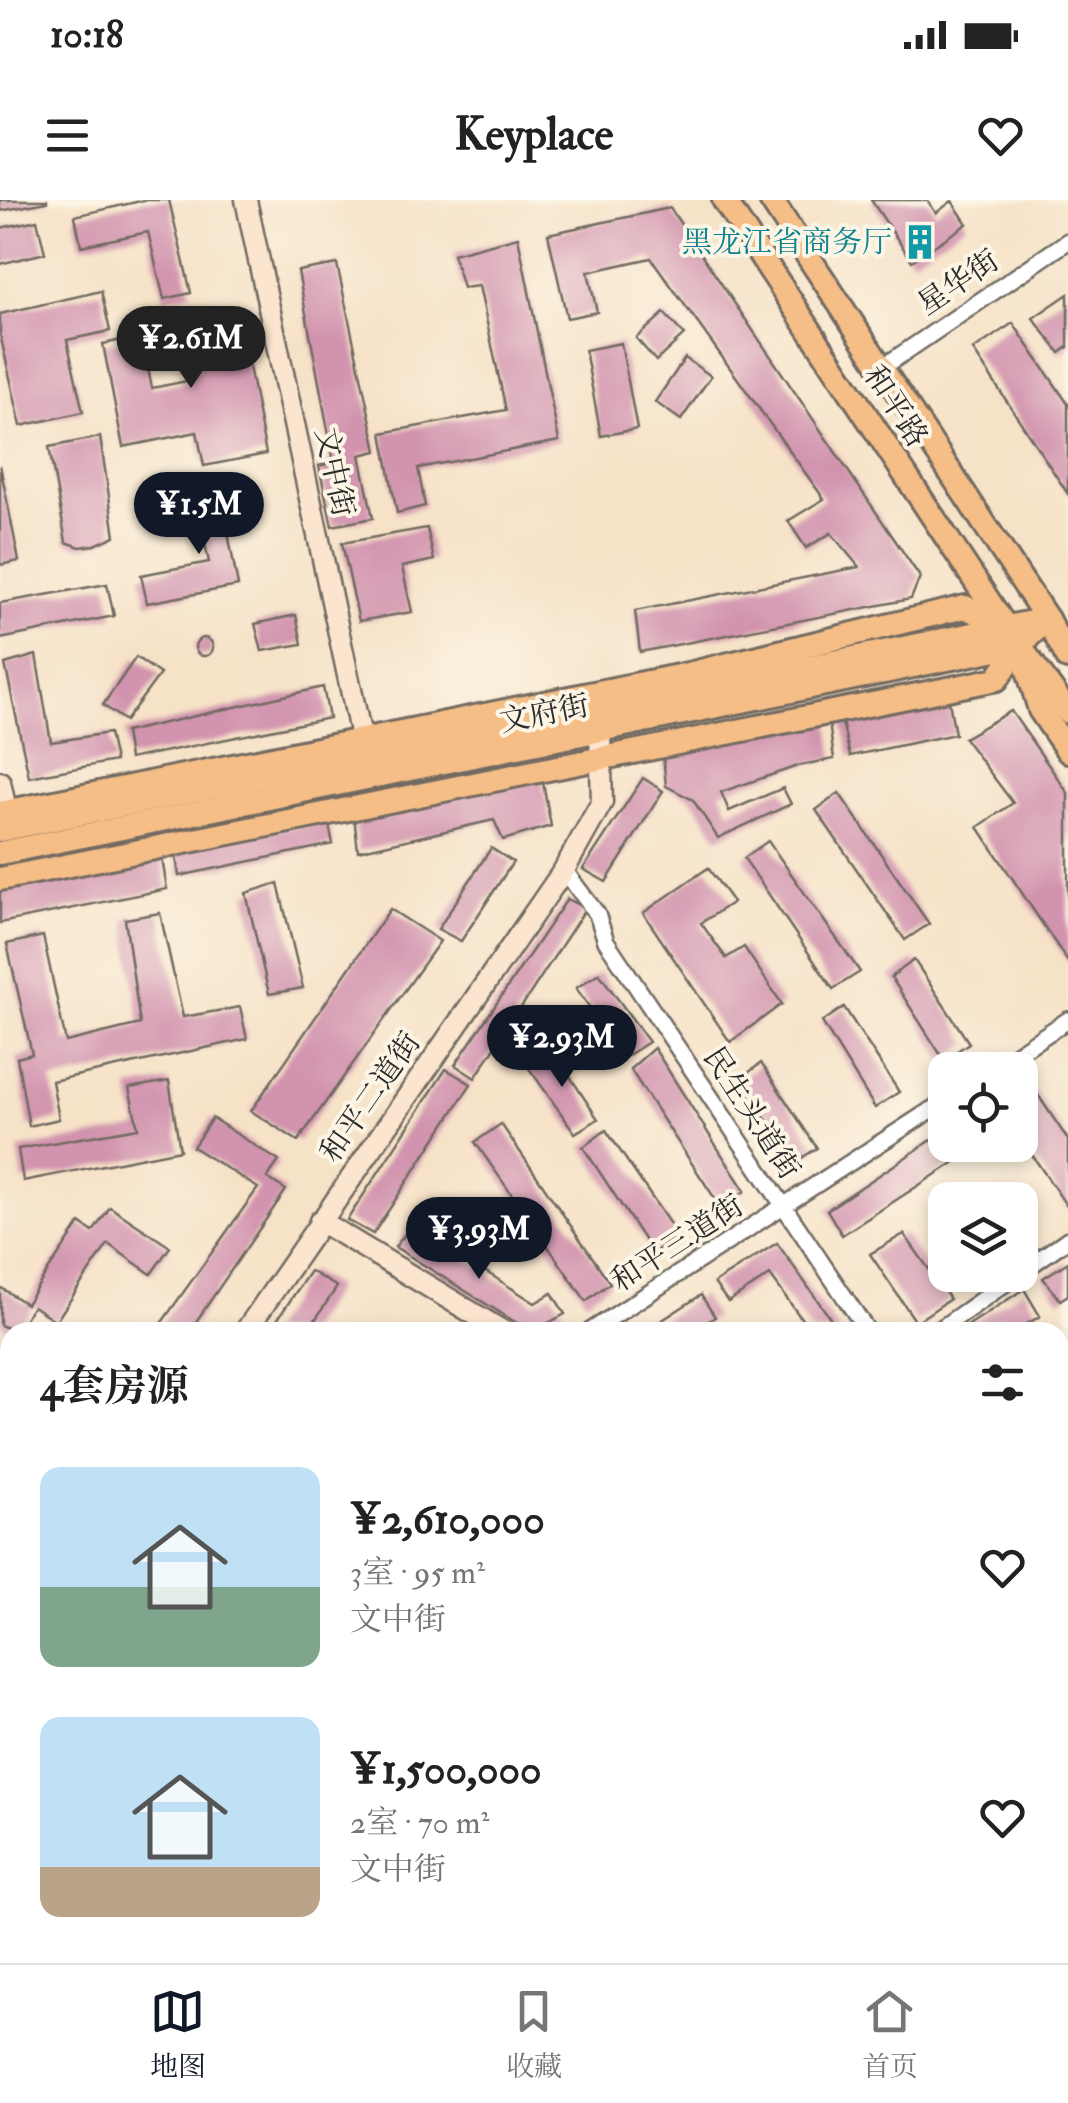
<!DOCTYPE html>
<html lang="zh">
<head>
<meta charset="utf-8">
<style>
	:root { --surface:#fff; --page:#f6f6f6; --text:#222; --muted:#767676; --line:#e0e0e0; --accent:#111827 }
	body { margin:0; font-family:"IM FELL Double Pica","Noto Serif SC",serif; background:var(--page); color:var(--text); height:100vh; display:flex; flex-direction:column; font-size:38px; white-space:nowrap }
	* { box-sizing:border-box; margin:0 }
	p { font-size:32px; color:var(--muted) }
	.icon { flex:none; width:55px; height:55px; fill:none; stroke:currentColor; stroke-width:2; stroke-linecap:round; stroke-linejoin:round }
	.map { position:relative; flex:1; overflow:hidden }
	.side { position:absolute; left:0px; top:1122px; width:1070px; height:642px; display:flex; flex-direction:column; background:var(--surface); border-radius:30px 30px 0 0; box-shadow:0 5px 15px #0003 }
	.side>* { flex:none }
	.buttons { position:absolute; left:928px; top:852px; display:grid; gap:20px }
	.buttons a { display:grid; place-items:center; width:110px; height:110px; border-radius:20px; background:var(--surface); box-shadow:0 5px 15px #0003; font-size:50px }
	.price { position:absolute; translate:-50% -85px; padding:0 22px; border-radius:35px; background:var(--accent); color:#fff; font-size:32px; line-height:65px; filter:drop-shadow(0 2px 5px #0008) }
	.price::after { content:''; position:absolute; left:50%; top:60px; width:30px; height:22px; margin-left:-15px; background:inherit; clip-path:polygon(0 0,100% 0,50% 100%) }
	.price.selected { background:#222; color:#fff }
	ul { padding:0; list-style:none }
	li { display:flex; align-items:center; gap:30px; height:250px; padding:0 40px }
	li span { display:grid; place-items:center; flex:none; width:280px; height:200px; border-radius:20px; color:#555 }
	li>.icon { margin-inline-start:auto }
	span .icon { width:120px; height:120px; fill:#fffc; stroke-width:1 }
	li b { font-size:42px }
	h2 { display:flex; justify-content:space-between; align-items:center; height:120px; padding:0 40px; font-size:42px }
	.status { display:flex; justify-content:space-between; align-items:center; height:70px; padding:0 50px; background:var(--surface); direction:ltr }
	.status svg { height:28px; fill:currentColor }
	header { display:flex; justify-content:space-between; align-items:center; height:130px; padding:0 40px; background:var(--surface); font-size:45px; font-weight:800 }
	.menu { display:flex; justify-content:space-around; align-items:center; height:140px; border-top:2px solid var(--line); background:var(--surface); font-size:28px; color:var(--muted) }
	.menu a { display:grid; justify-items:center; gap:5px }
	.menu .selected { color:var(--accent) }
	.map>svg:first-child { display:block }
	.building { fill:#d193ae }
	.lines { fill:none; stroke-linecap:round; stroke-linejoin:round }
	.street-casing { stroke:#726b62; stroke-width:20 }
	.secondary-casing { stroke:#726b62; stroke-width:25 }
	.primary-casing { stroke:#726b62; stroke-width:28 }
	.street { stroke:#fff; stroke-width:15 }
	.secondary { stroke:#fbe5cf; stroke-width:20 }
	.primary { stroke:#f6be87; stroke-width:22 }
	.labels { text-anchor:middle; stroke-width:8; stroke-linejoin:round; paint-order:stroke }
	.culture-label { font-size:30px; fill:#0d838f; stroke:#fcf5e5; text-anchor:end }
	.street-label { font-size:30px; fill:#2b2b2b; stroke:#fcf5e5 }
</style>
</head>
<body>
<div class="status"><b>10:18</b><svg viewBox="0 0 49 12"><path d="M0 12V9h3v3zM5 12V6h3v6zM10 12V3h3v9zM15 12V0h3v12zM26 1h20v11H26zM47 4h2v5h-2z"/></svg></div>
<header><svg class="icon" aria-label="menu" viewBox="0 0 24 24"><path d="M4 6h16M4 12h16M4 18h16"/></svg>Keyplace<svg class="icon" aria-label="heart" viewBox="0 0 24 24"><path d="M12 20l-8-8c-3-5 5-10 8-4 3-6 11-1 8 4z"/></svg></header>
<div class="map">
<svg width="1068" height="1763" viewBox="0 0 1068 1763">
	<rect width="100%" height="100%" fill="#fcf5e5"/>
	<filter id="ink" filterUnits="userSpaceOnUse"><feTurbulence type="fractalNoise" baseFrequency=".01" numOctaves="2"/><feDisplacementMap in="SourceGraphic" scale="20" xChannelSelector="R" yChannelSelector="G"/><feConvolveMatrix kernelMatrix="1 2 1 2 8 2 1 2 1" color-interpolation-filters="sRGB"/></filter>
	<filter id="wash" filterUnits="userSpaceOnUse"><feTurbulence type="fractalNoise" baseFrequency=".0048" numOctaves="4" result="noise"/><feDisplacementMap in="SourceGraphic" scale="40" xChannelSelector="R" yChannelSelector="G"/><feGaussianBlur stdDeviation="2.25" result="paint"/><feColorMatrix in="noise" values="0 0 0 0 0 0 0 0 0 0 0 0 0 0 0 0 0 1.4 0 .05"/><feComposite in="paint" operator="in"/></filter>
	<g filter="url(#wash)">
		<rect width="100%" height="100%" fill="#f6e2c7"/>
		<g id="blocks">
			<g class="building">
				<path d="M0,0h47v2l-47,9z"/>
				<path d="M145,0h24l22,93 -27,6 -16,-67 -67,14 -6,-30z"/>
				<path d="M871,0h56l9,13 16,-12 15,23 -55,37z"/>
				<path d="M670,8l250,369 -9,22 -271,53 -5,-41 224,-44 -28,-34 -25,15 -18,-27 36,-22 -173,-241 -63,14 9,40 -30,6 -19,-84z"/>
				<path d="M37,20l8,33 -45,11v-36z"/>
				<path d="M518,37l41,204 -141,27 7,38 -28,7 -15,-80 124,-23 -27,-124 -16,2 -10,-34z"/>
				<path d="M337,64l40,187 -17,4 13,63 -41,8 -13,-60 15,-4 -36,-191z"/>
				<path d="M101,91l9,40 -43,9 16,72 -62,14 -21,-92v-20z"/>
				<path d="M1068,94v53l-8,6 -27,-35z"/>
				<path d="M238,109l28,145 -62,12 -7,-34 -74,15 -20,-103 38,-8 11,52 35,-7 -12,-59z"/>
				<path d="M664,113l20,22 -28,26 -20,-23z"/>
				<path d="M1013,123l55,81v90l-95,-144z"/>
				<path d="M621,143l16,86 -36,7 -16,-86z"/>
				<path d="M685,158l26,18 -30,44 -26,-18z"/>
				<path d="M100,237l15,99 -20,9 -15,2 -14,-5 -17,-95z"/>
				<path d="M0,265l19,96 -19,4z"/>
				<path d="M219,285l19,101 -91,17 -6,-28 68,-13 -15,-70z"/>
				<path d="M427,328l7,32 -32,7 10,45 -53,9 -17,-78z"/>
				<path d="M107,384l7,32 -114,23v-36z"/>
				<path d="M296,415l6,29 -40,7 -7,-27z"/>
				<circle cx="204" cy="447" r="9"/>
				<path d="M36,455l15,87 58,-9 6,28 -86,16 -24,-113z"/>
				<path d="M136,457l24,17 -35,47 -22,-16z"/>
				<path d="M323,487l6,31 -200,41 -4,-27z"/>
				<path d="M948,496l7,38 -105,22 -9,-38z"/>
				<path d="M1011,511l57,82v169l-90,-135 35,-24 -49,-65z"/>
				<path d="M828,515l6,44 -33,6 -80,27 8,19 54,-23 8,16 -73,34 -25,-38 -27,-14 -3,-30z"/>
				<path d="M542,577l9,49 -48,14 -9,-20 -136,31 -4,-35z"/>
				<path d="M643,578l20,13 -57,91 -23,-13z"/>
				<path d="M839,593l90,131 -24,16 -89,-130z"/>
				<path d="M328,620l5,24 -154,32 -4,-26z"/>
				<path d="M768,641l92,131 -27,17 -89,-131z"/>
				<path d="M491,648l22,14 -52,79 -23,-12z"/>
				<path d="M162,658l5,31 -167,34v-36z"/>
				<path d="M708,668l25,34 -32,21 25,35 18,-11 38,57 -52,38 -87,-129z"/>
				<path d="M278,683l25,105 -34,6 -23,-101z"/>
				<path d="M567,699l19,9 -111,170 -20,-13z"/>
				<path d="M390,709l50,32 -142,200 -47,-30z"/>
				<path d="M160,713l23,104 57,-10 7,32 -195,42 7,38 -30,7 -12,-68 15,-4 -25,-110 36,-8 23,106 74,-18 -15,-105z"/>
				<path d="M914,760l55,83 -25,17 -53,-83z"/>
				<path d="M599,773l50,69 -24,15 -49,-69z"/>
				<path d="M844,807l55,85 -24,16 -53,-86z"/>
				<path d="M550,846l48,73 -23,14 -49,-69z"/>
				<path d="M654,848l91,143 -24,17 -91,-139z"/>
				<path d="M761,863l56,85 -23,15 -54,-84z"/>
				<path d="M446,869l25,15 -98,150 -26,-14z"/>
				<path d="M169,881l11,69 -157,31 -5,-32 120,-21 -9,-40z"/>
				<path d="M1034,889l34,51v68l-48,-71v-39z"/>
				<path d="M212,918l67,43 -12,17 19,12 -97,142h-34l103,-144 -65,-41z"/>
				<path d="M501,924l109,159 -24,18 -111,-159z"/>
				<path d="M606,930l72,106 -25,17 -70,-106z"/>
				<path d="M945,931v14h36l-139,90 -15,-25z"/>
				<path d="M110,1007l60,40 -19,27 -43,-30 -52,77 -23,-15 -17,26 -16,-7v-38l26,17 54,-81 13,9z"/>
				<path d="M412,1025l123,78 17,-10 13,21 -34,18 -136,-85z"/>
				<path d="M904,1034l46,65 -34,23 -46,-68z"/>
				<path d="M777,1043l63,89h-29l-41,-57 -42,27 -14,-19z"/>
				<path d="M1068,1062v33l-8,5 -17,-22z"/>
				<path d="M310,1071l27,16 -30,45h-38z"/>
				<path d="M1024,1089l16,27 -26,16h-56z"/>
				<path d="M701,1095l14,22 -23,15h-48z"/>
				<path d="M1068,1161v33l-8,5v-32z"/>
				<path d="M0,1208l10,6v36l-10,-6z"/>
				<path d="M1063,1300l5,7v53l-8,-12v-46z"/>
				<path d="M0,1332l10,6v39l-10,-7z"/>
				<path d="M0,1634l10,6v36l-10,-7z"/>
				<path d="M10,1705v50h5l-5,8h-10v-42z"/>
				<path d="M104,1755h36l-6,8h-35z"/>
				<path d="M239,1755h38l-5,8h-39z"/>
				<path d="M587,1755h66l-12,8h-65z"/>
			</g>
		</g>
	</g>
	<g filter="url(#ink)">
		<use href="#blocks" fill-opacity="0" stroke="#726b62" stroke-width="2.5"/>
		<g class="lines">
			<defs>
				<g id="street">
					<path d="M880,169l188,-128"/>
					<path d="M564,670l33,44 9,27 262,391"/>
					<path d="M992,870l76,-50"/>
					<path d="M1020,1073l48,-34"/>
					<path d="M589,1132l356,-231"/>
					<path d="M936,1132l81,-57"/>
					<path d="M1060,1237l8,-6"/>
					<path d="M1060,1414l8,11 -8,7"/>
					<path d="M1060,1466l8,13"/>
					<path d="M967,1755l5,8"/>
				</g>
				<g id="secondary">
					<path d="M246,0l119,555"/>
					<path d="M0,582l9,42"/>
					<path d="M320,1021l184,111"/>
					<path d="M245,1132l319,-462 38,-68 -2,-69"/>
					<path d="M0,1169l10,7"/>
					<path d="M0,1497l10,-15"/>
					<path d="M1060,1579l8,-5"/>
					<path d="M1060,1605l8,-6"/>
					<path d="M692,1755l6,8"/>
					<path d="M791,1763l11,-8"/>
					<path d="M823,1763l12,-8"/>
				</g>
				<g id="primary">
					<path d="M724,0l281,426 63,86"/>
					<path d="M771,0l276,419 21,39"/>
					<path d="M1027,467l13,43 28,41"/>
					<path d="M0,613l688,-139 277,-67 40,19"/>
					<path d="M0,630l1047,-211"/>
					<path d="M0,653l1021,-209 26,-25"/>
					<path d="M0,679l997,-200 24,-35"/>
				</g>
			</defs>
			<use href="#street" class="street-casing"/>
			<use href="#secondary" class="secondary-casing"/>
			<use href="#primary" class="primary-casing"/>
			<use href="#street" class="street"/>
			<use href="#secondary" class="secondary"/>
			<use href="#primary" class="primary"/>
		</g>
	</g>
	<defs>
		<symbol id="building-bare" viewBox="-9 -9 18 18"><path d="M-4-6H4V6H1V3H-1V6H-4ZM-2.5-4.3h1.7v1.8h-1.7ZM.8-4.3h1.7v1.8H.8ZM-2.5-1h1.7V.8h-1.7ZM.8-1h1.7V.8H.8Z" fill="#0f9aa8" stroke="#fcf5e5" stroke-width="2.5" paint-order="stroke"/></symbol>
	</defs>
	<g fill-rule="evenodd">
		<use href="#building-bare" x="895" y="17" width="50" height="50"/>
	</g>
	<g class="labels">
		<g class="culture-label">
			<text x="892" y="52">黑龙江省商务厅</text>
		</g>
		<g class="street-label">
			<text transform="translate(958 82) rotate(-34)" y="10">星华街</text>
			<text transform="translate(896 206) rotate(57)" y="10">和平路</text>
			<text transform="translate(335 272) rotate(78)" y="10">文中街</text>
			<text transform="translate(544 513) rotate(-11)" y="10">文府街</text>
			<text transform="translate(370 897) rotate(-55)" y="10">和平二道街</text>
			<text transform="translate(752 913) rotate(57)" y="10">民生头道街</text>
			<text transform="translate(677 1043) rotate(-33)" y="10">和平三道街</text>
		</g>
	</g>
</svg>
<div class="buttons">
<a><svg class="icon" aria-label="locate" viewBox="0 0 24 24"><circle cx="12" cy="12" r="6"/><path d="M12 2v4M12 18v4M2 12h4M18 12h4"/></svg></a>
<a><svg class="icon" aria-label="layers" viewBox="0 0 24 24"><path d="M12 4l9 5-9 5-9-5zM3 14l9 5 9-5"/></svg></a>
</div>
<b class="price selected" style="left:191px;top:191px">¥2.61M</b>
<b class="price" style="left:199px;top:357px">¥1.5M</b>
<b class="price" style="left:562px;top:890px">¥2.93M</b>
<b class="price" style="left:479px;top:1082px">¥3.93M</b>
<section class="side">
<h2>4套房源<svg class="icon" aria-label="filters" viewBox="0 0 24 24"><path d="M4 7h16M4 17h16"/><circle cx="9" cy="7" r="2"/><circle cx="15" cy="17" r="2"/></svg></h2>
<ul>
<li><span style="background:linear-gradient(#bfe0f5 60%,#7fa58c 0)"><svg class="icon" aria-label="home" viewBox="0 0 24 24"><path d="M3 11l9-7 9 7M6 9v11h12V9"/></svg></span><div><b>¥2,610,000</b><p>3室 · 95 m²</p><p>文中街</p></div><svg class="icon" aria-label="heart" viewBox="0 0 24 24"><path d="M12 20l-8-8c-3-5 5-10 8-4 3-6 11-1 8 4z"/></svg></li>
<li><span style="background:linear-gradient(#bfe0f5 75%,#b9a48a 0)"><svg class="icon" aria-label="home" viewBox="0 0 24 24"><path d="M3 11l9-7 9 7M6 9v11h12V9"/></svg></span><div><b>¥1,500,000</b><p>2室 · 70 m²</p><p>文中街</p></div><svg class="icon" aria-label="heart" viewBox="0 0 24 24"><path d="M12 20l-8-8c-3-5 5-10 8-4 3-6 11-1 8 4z"/></svg></li>
</ul>
</section>
</div>
<nav class="menu">
<a class="selected"><svg class="icon" aria-label="map" viewBox="0 0 24 24"><path d="M3 6l6-2 6 2 6-2v14l-6 2-6-2-6 2zM9 4v14M15 6v14"/></svg>地图</a>
<a><svg class="icon" aria-label="saved" viewBox="0 0 24 24"><path d="M7 4h10v16l-5-4-5 4z"/></svg>收藏</a>
<a><svg class="icon" aria-label="home" viewBox="0 0 24 24"><path d="M3 11l9-7 9 7M6 9v11h12V9"/></svg>首页</a>
</nav>
</body>
</html>
